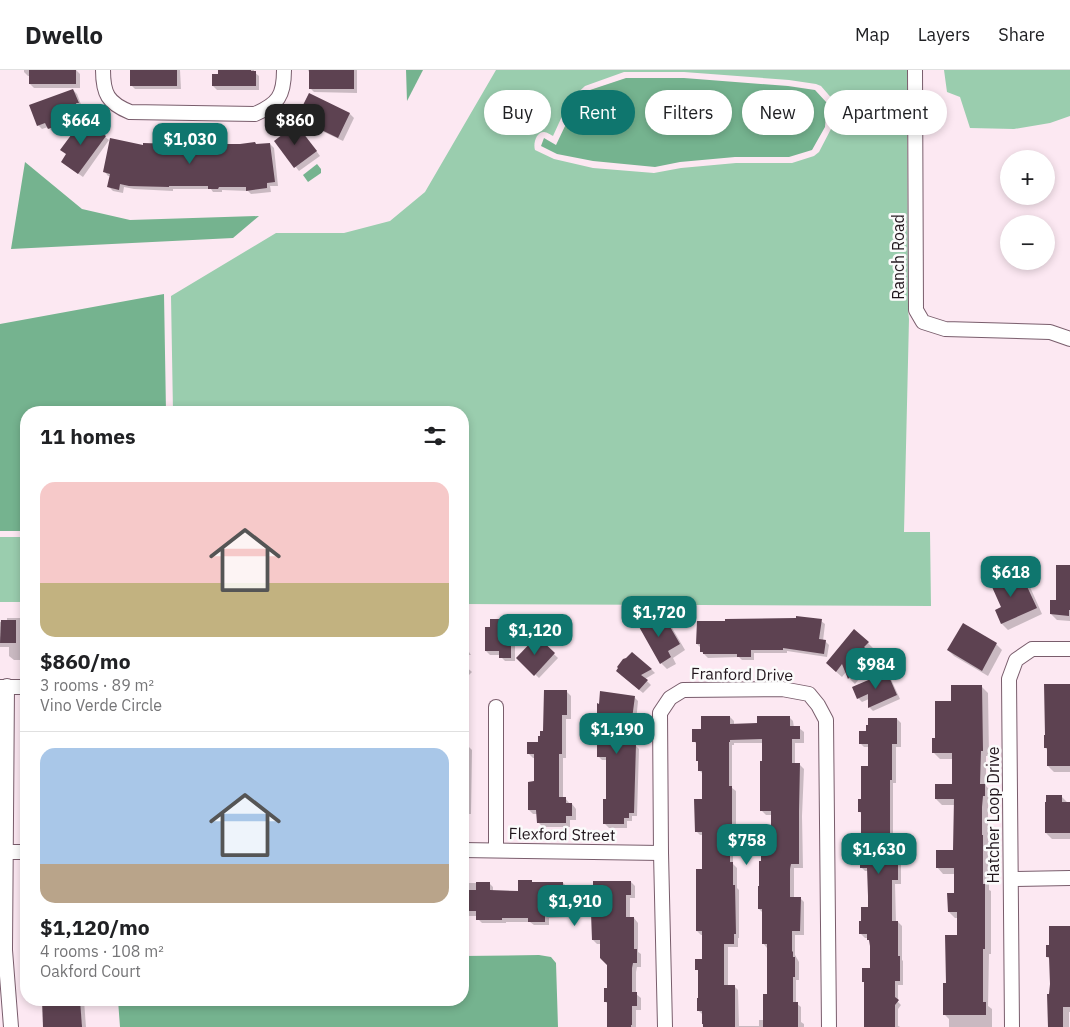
<!DOCTYPE html>
<html lang="en">
<head>
<meta charset="utf-8">
<style>
	:root { --surface:#fff; --page:#f6f6f6; --text:#202124; --muted:#757577; --line:#e0e0e0; --accent:#0f766e }
	body { margin:0; font-family:"IBM Plex Sans",sans-serif; background:var(--page); color:var(--text); height:100vh; display:flex; flex-direction:column; font-size:19px; white-space:nowrap }
	* { box-sizing:border-box; margin:0 }
	p { font-size:16px; color:var(--muted) }
	.icon { flex:none; width:28px; height:28px; fill:none; stroke:currentColor; stroke-width:2; stroke-linecap:round; stroke-linejoin:round }
	.map { position:relative; flex:1; overflow:hidden }
	.side { position:absolute; left:20px; top:336px; width:449px; height:600px; display:flex; flex-direction:column; background:var(--surface); border-radius:20px; box-shadow:0 2px 8px #0003 }
	.side>* { flex:none }
	.guide { position:absolute; left:484px; top:20px; width:475px; height:45px; display:flex; gap:10px }
	.fabs { position:absolute; left:1000px; top:80px; display:grid; gap:10px }
	.fabs a { display:grid; place-items:center; width:55px; height:55px; border-radius:50%; background:var(--surface); box-shadow:0 2px 8px #0003; font-size:25px }
	.price { position:absolute; translate:-50% -42px; padding:0 11px; border-radius:10px; background:var(--accent); color:#fff; font-size:16px; line-height:32px; filter:drop-shadow(0 1px 2px #0008) }
	.price::after { content:''; position:absolute; left:50%; top:30px; width:15px; height:11px; margin-left:-8px; background:inherit; clip-path:polygon(0 0,100% 0,50% 100%) }
	.price.current { background:#222; color:#fff }
	ul { padding:0; list-style:none }
	li { display:grid; align-content:center; gap:10px; height:265px; padding:0 20px }
	li+li { border-top:1px solid var(--line) }
	li span { display:grid; place-items:center; height:155px; border-radius:15px; color:#555 }
	li>.icon { margin-inline-start:auto }
	span .icon { width:90px; height:90px; fill:#fffc; stroke-width:1 }
	li b { font-size:21px }
	h2 { display:flex; justify-content:space-between; align-items:center; height:60px; padding:0 20px; font-size:21px }
	.tag { padding:0 18px; border-radius:22px; background:var(--surface); box-shadow:0 2px 8px #0003; font-size:18px; line-height:45px }
	.tag.current { background:var(--accent); color:#fff }
	header { display:flex; align-items:center; gap:30px; box-sizing:border-box; height:70px; padding:0 25px; background:var(--surface); border-bottom:1px solid var(--line) }
	header strong { font-size:24px }
	nav { display:flex; gap:28px; margin-inline-start:auto; font-size:18px }
	.map>svg:first-child { display:block }
	.green { fill:#9acdae; fill-rule:evenodd }
	.water { fill:#75b38f }
	.shadow { fill:#0003; fill-rule:evenodd }
	.building { fill:#5d4251 }
	.lines { fill:none; stroke-linecap:round; stroke-linejoin:round }
	.street-casing { stroke:#795d6c; stroke-width:16 }
	.street { stroke:#fff; stroke-width:14 }
	.labels { text-anchor:middle; stroke-width:5; stroke-linejoin:round; paint-order:stroke }
	.street-label { font-size:16px; fill:#22171d; stroke:#fbfbfb }
</style>
</head>
<body>
<header>
<strong>Dwello</strong>
<nav><a>Map</a><a>Layers</a><a>Share</a></nav>
</header>
<div class="map">
<svg width="1070" height="957" viewBox="0 0 1070 957">
	<rect width="100%" height="100%" fill="#fce8f2"/>
	<g class="green">
		<path d="M496,0h411l1,240 1,9 -5,213h26l1,74 -468,-2 -1,-192h-289l-2,-116 105,-63h68l46,-12 35,-29zM624,2h60l105,8 27,4 5,2 13,15 -2,26 -13,25 -5,4 -22,7h-56l-55,5 -27,5 -61,-5 -39,-9 -19,-9c-2,-6 1,-18 9,-18 3,0 7,3 9,4l16,-35 16,-15z"/>
		<path d="M944,0h126v46l-20,7 -36,6 -44,-1 -10,-31 -13,-5z"/>
		<rect x="0" y="467" width="26" height="65"/>
	</g>
	<g class="water">
		<path d="M406,0h17l-16,31z"/>
		<path d="M626,8h58l104,8 27,4 12,13 -2,24 -13,23 -23,7h-54l-55,5 -25,5 -62,-6 -36,-7 -16,-8 3,-8 12,7 20,-42 14,-13z"/>
		<path d="M25,92l57,47 48,11 129,-4 -26,22 -222,11z"/>
		<path d="M317,94l4,5v4l-13,9 -5,-7z"/>
		<path d="M164,224l2,118h-140v119h-26v-207z"/>
		<path d="M539,885l12,2 5,6 2,64h-438l-2,-27h344l1,-44z"/>
	</g>
	<g class="shadow">
		<path d="M24,0h52l4,4v14h-46l-4,-4v-8h-2l-4,-4z"/>
		<path d="M133,0h47l1,19h-46l-4,-4z"/>
		<path d="M219,0h35v2l5,4v14h-42l-4,-4 6,-10z"/>
		<path d="M308,0h49v23l-43,-1 -4,-4v-14z"/>
		<path d="M73,20l4,4 5,13h-3l6,15 24,18 -26,37 -17,-12 17,-44 -30,11 -5,-5 -6,2 -4,-4z"/>
		<path d="M309,25l41,19 4,4 -11,23 -38,-18 -4,-4z"/>
		<path d="M300,59l20,27 -21,15 -24,-30z"/>
		<path d="M222,72l3,3 31,1 14,-2 4,4 4,38h-8l1,6 -20,2 -3,-3 -26,-1v2h-9l-2,-3h-38v2l-39,-2 -10,-2 -1,6 -10,-2 -4,-4 2,-11h-3l-3,-4 39,-26z"/>
		<path d="M1070,496v55l-13,-1 -6,-6 7,-13z"/>
		<path d="M1003,502l6,6 4,8 11,-5 6,6 12,27 -34,16 -6,-6 -6,-14 6,-2z"/>
		<path d="M7,548h19v42h-12l-5,-4v-9h-9v-25l7,-1z"/>
		<path d="M653,548l6,5 6,-3 6,6 14,24 -12,8 3,6 -9,5 -6,-6z"/>
		<path d="M511,550l4,4v37h-10l-4,-4v-2h-11l-4,-4 5,-23z"/>
		<path d="M821,551l4,3 -2,17h2l4,4 -2,12 -40,-6v2h-33v7h-12l-3,-3 -31,1 -7,-7v-3l-4,-4z"/>
		<path d="M537,568l21,20 -19,20 -21,-20z"/>
		<path d="M868,573l6,6 -4,5 6,5 -21,25 -6,-6 -3,-6 -4,5 -9,-8z"/>
		<path d="M996,574l6,6 -14,26 -34,-20 -6,-6z"/>
		<path d="M462,576l7,6 2,3h-9z"/>
		<path d="M462,593l10,9 -8,8 -2,-1z"/>
		<path d="M651,599l4,4 -10,6 6,6 -8,8 -22,-18z"/>
		<path d="M887,603l3,4 10,22 -27,12 -4,-4v-8l-7,3 -4,-4z"/>
		<path d="M1070,615v87h-16l-6,-6v-15l-3,-4z"/>
		<path d="M982,617l6,6 1,63h-3v30l5,5v11h-3v39l1,1v48l2,1v63h-2l-1,52 4,3v18h-43v-8l-5,-5 3,-29 12,-49v-18h-4l-6,-6 6,-18v-20h-12l-6,-7 17,-16 1,-46h-13l-6,-6 17,-14v-26h-13l-6,-6 2,-13 16,-38z"/>
		<path d="M567,622l4,4v23h-5v39h-3v40h2l5,6h2l4,5v11h-6v7h-27l-5,-5v-8h-5l-4,-4 6,-27v-25h-2l-4,-4 10,-11z"/>
		<path d="M634,627l4,4 -2,21 -4,-1v24h3l4,4 -2,67h-5v5h-5v7h-18l-4,-4 2,-24v-40h-5l-4,-4z"/>
		<path d="M730,647l4,4v4l24,-1 31,-7 4,4 1,7h5l5,4v11h-9v22h5l4,4 -2,47 1,52h-9v30h6l4,4v33h-9v20l4,7v18h-3v23l5,4v15l3,2v3h-101l-1,-13 -4,-4 1,-11v-27l-2,-3 6,-9v-25h-2l-4,-4 6,-61v-35h-3l-4,-4 7,-31v-26l-3,-3v-8l-3,-3v-15l-3,-4 8,-11zM734,673h29l-1,68 4,4h6v38l-13,56 4,4v30l4,5 1,47 -3,25h-6v6h-20l-1,-36 -4,-4h-6v-39h10v-9h1v-48l-2,-2v-20l-4,-4v-31h3v-42l-4,-3v-43h2z"/>
		<path d="M897,649l4,4v24h-5v36h-3v73h4l4,4v24h-6l1,38h2l4,4v34l1,1v24h-5v17l3,3 -3,4v17l2,1h-36v-1h2v-42l-3,-3 8,-11v-28l-3,-4h-3l-4,-4 8,-26 -1,-37h-3l-4,-4 1,-11v-42l-2,-2 10,-44v-21h-6l-4,-4 7,-11z"/>
		<path d="M462,672l3,4h3l4,4 -1,64h-7v5h-2z"/>
		<path d="M1061,726l7,7h2v36h-18l-6,-6z"/>
		<path d="M531,811l2,2h30l4,4v2h27l37,-7 4,4v12h-5v20h4l4,5v29l3,2v13h-4l-1,5v22l5,4v12h-5v17h-31h3v-22l-2,-3 2,-13v-24l-6,-21h-5l-4,-4v-24l-44,2v7h-15l-4,-3h-24v1h-24l-4,-4v-3h-16v-33h27l4,4v5h27z"/>
		<path d="M1070,857v85h-1v15h-20l2,-67 -4,-3 3,-11z"/>
		<path d="M43,930h41l2,27h-41z"/>
	</g>
	<g class="building">
		<rect x="29" y="0" width="47" height="14"/>
		<rect x="130" y="0" width="47" height="16"/>
		<path d="M218,0h33v1h5v15h-44v-12h6z"/>
		<rect x="309" y="0" width="45" height="19"/>
		<path d="M73,19l6,14h-3l5,13 -33,13 -3,-6 -8,3 -8,-21z"/>
		<path d="M309,23l41,20 -12,25 -39,-19 5,-11 -2,-1z"/>
		<path d="M83,49l23,17 -28,38 -17,-12 5,-8 -6,-4z"/>
		<path d="M296,54l21,27 -23,17 -20,-27z"/>
		<path d="M110,68l33,7v-2l32,1v-3h13v-2l35,2v3h17l15,-2 1,2 14,-1 5,39 -8,1v5l-21,3v-4h-27l-1,2h-10v-3h-39v1l-40,-1 -9,-2 -1,6 -12,-3 3,-13 -7,-2z"/>
		<path d="M1056,495h14v45h-1v6l-19,-2v-14h6z"/>
		<path d="M1004,501l7,15 13,-6 13,28 -36,16 -6,-14 6,-3 -13,-29z"/>
		<path d="M653,546l4,7 8,-5 15,26 -12,7 3,6 -11,7 -22,-39z"/>
		<path d="M796,546l26,3 -3,20 7,1 -2,14 -41,-6v2h-32v7h-14v-3h-34v-2h-3v-8h-4l1,-23h28v-2l71,-1z"/>
		<path d="M490,549h21v39h-12v-7h-14v-24h5z"/>
		<path d="M1,550h15v23h-16z"/>
		<path d="M963,553l34,20 -15,28 -35,-21z"/>
		<path d="M854,559l15,13 -5,5 6,5 -22,27 -6,-15 -6,8 -10,-9z"/>
		<path d="M537,566l18,17 -21,23 -18,-18z"/>
		<path d="M632,582l20,17 -11,6 7,5 -9,10 -23,-19 2,-3 -1,-1 6,-8 3,-1z"/>
		<path d="M887,602l10,23 -29,13v-14l-11,5 -5,-12z"/>
		<path d="M1044,614h26v82h-23v-18h-3v-13h1z"/>
		<path d="M951,615h31l1,66h-2l-1,33h5v12h-2l-1,11v28h1v49h2v65h-2v53h3v13h-43v-32h3l-1,-48h12v-23h-9l-1,-19h7v-25h-18v-18h17l1,-51h-19v-15h17v-31h-20v-15h3v-37h16z"/>
		<path d="M544,620h23v25h-5v39h-3v43h7v6h6v13h-6v7h-29l-1,-13h-8v-28l6,-1v-27h-7v-12h11v-6h2v-5h3z"/>
		<path d="M600,621l35,5 -3,23 -4,-1v26h8l-2,69h-5v5h-5v6h-21v-25h3v-42h-9v-54l2,1z"/>
		<path d="M701,646h29v8l27,-1v-7h33v10h10v13h-8v24h8l-1,48v53h-8l-1,5v28h11l-1,34h-8v20l1,1v5h2v20h-2v25h5v25h-35v-33h4v-50h-5v-35h-4v-23h1v-25h2v-10h10v-40h-11v-50h2v-22l-32,1v2h-1v44h3v43h-2v33h3v23h2l1,49h-2v10h-10v41h11v42h-32v-3h-1v-13h-5v-13h1v-28h-3v-11h7v-28h-6v-62h6v-37h-7l-1,-33h8v-28h-4v-10h-2v-19h-4v-13h9z"/>
		<path d="M868,648h29v26h-5v36h-2v75h8v25h-6v41h6v35h2v25h-5v16l4,3 -4,5v22h-31v-45h-2v-14h8v-22l-1,-6h-2v-6h-8v-13h2v-14h7v-11l-1,-28h-7v-13h1v-43h-3v-13h3v-33h7v-22h-9v-13h7v-6h2z"/>
		<path d="M1046,725h16v7h8v31h-25v-31h1z"/>
		<path d="M518,810h14v2h31v6h30v-7h38v14h-5v22h8v32h3v14h-4l-1,5v24h5v14h-5v19h-1v2h-24v-25h-3v-14h3v-23l-7,-7v-18h-8l-1,-27 -46,1v8h-17v-4h-26v2h-26v-9h-14v-21h14v-8h14v8l28,1z"/>
		<path d="M1049,856h21v81h-7v20h-15l-1,-33h2l1,-10 -1,-27h-3v-12h3z"/>
		<path d="M42,930h38l2,27h-39z"/>
	</g>
	<g class="lines">
		<defs>
			<g id="street">
				<path d="M103,0c0,24 5,33 27,42l125,2c23,-10 29,-18 29,-44"/>
				<path d="M915,0l1,240 7,12 22,7 105,3 20,7"/>
				<path d="M7,616l-2,264 6,77"/>
				<path d="M0,617h26"/>
				<path d="M496,637v143"/>
				<path d="M462,780l199,3"/>
				<path d="M6,782h20"/>
				<path d="M1011,809l59,-1"/>
				<path d="M665,957l-4,-174 -1,-140 10,-15 13,-8 99,-1 27,5 9,11 8,15 3,307"/>
				<path d="M1012,957l-3,-348 7,-19 16,-11h38"/>
			</g>
		</defs>
		<use href="#street" class="street-casing"/>
		<use href="#street" class="street"/>
	</g>
	<g class="labels">
		<g class="street-label">
			<text transform="translate(898 187) rotate(-90)" y="6">Ranch Road</text>
			<text transform="translate(742 604) rotate(1)" y="6">Franford Drive</text>
			<text transform="translate(993 745) rotate(-90)" y="6">Hatcher Loop Drive</text>
			<text transform="translate(562 764) rotate(1)" y="6">Flexford Street</text>
		</g>
	</g>
</svg>
<div class="fabs">
<a>+</a>
<a>−</a>
</div>
<b class="price" style="left:81px;top:76px">$664</b>
<b class="price current" style="left:295px;top:76px">$860</b>
<b class="price" style="left:190px;top:95px">$1,030</b>
<b class="price" style="left:1011px;top:528px">$618</b>
<b class="price" style="left:659px;top:568px">$1,720</b>
<b class="price" style="left:535px;top:586px">$1,120</b>
<b class="price" style="left:876px;top:620px">$984</b>
<b class="price" style="left:617px;top:685px">$1,190</b>
<b class="price" style="left:747px;top:796px">$758</b>
<b class="price" style="left:879px;top:805px">$1,630</b>
<b class="price" style="left:575px;top:857px">$1,910</b>
<div class="guide">
<a class="tag">Buy</a>
<a class="tag current">Rent</a>
<a class="tag">Filters</a>
<a class="tag">New</a>
<a class="tag">Apartment</a>
</div>
<section class="side">
<h2>11 homes<svg class="icon" aria-label="filters" viewBox="0 0 24 24"><path d="M4 7h16M4 17h16"/><circle cx="9" cy="7" r="2"/><circle cx="15" cy="17" r="2"/></svg></h2>
<ul>
<li><span style="background:linear-gradient(#f6c9c9 65%,#c2b280 0)"><svg class="icon" aria-label="home" viewBox="0 0 24 24"><path d="M3 11l9-7 9 7M6 9v11h12V9"/></svg></span><div><b>$860/mo</b><p>3 rooms · 89 m²</p><p>Vino Verde Circle</p></div></li>
<li><span style="background:linear-gradient(#a9c7e8 75%,#b9a48a 0)"><svg class="icon" aria-label="home" viewBox="0 0 24 24"><path d="M3 11l9-7 9 7M6 9v11h12V9"/></svg></span><div><b>$1,120/mo</b><p>4 rooms · 108 m²</p><p>Oakford Court</p></div></li>
</ul>
</section>
</div>
</body>
</html>
